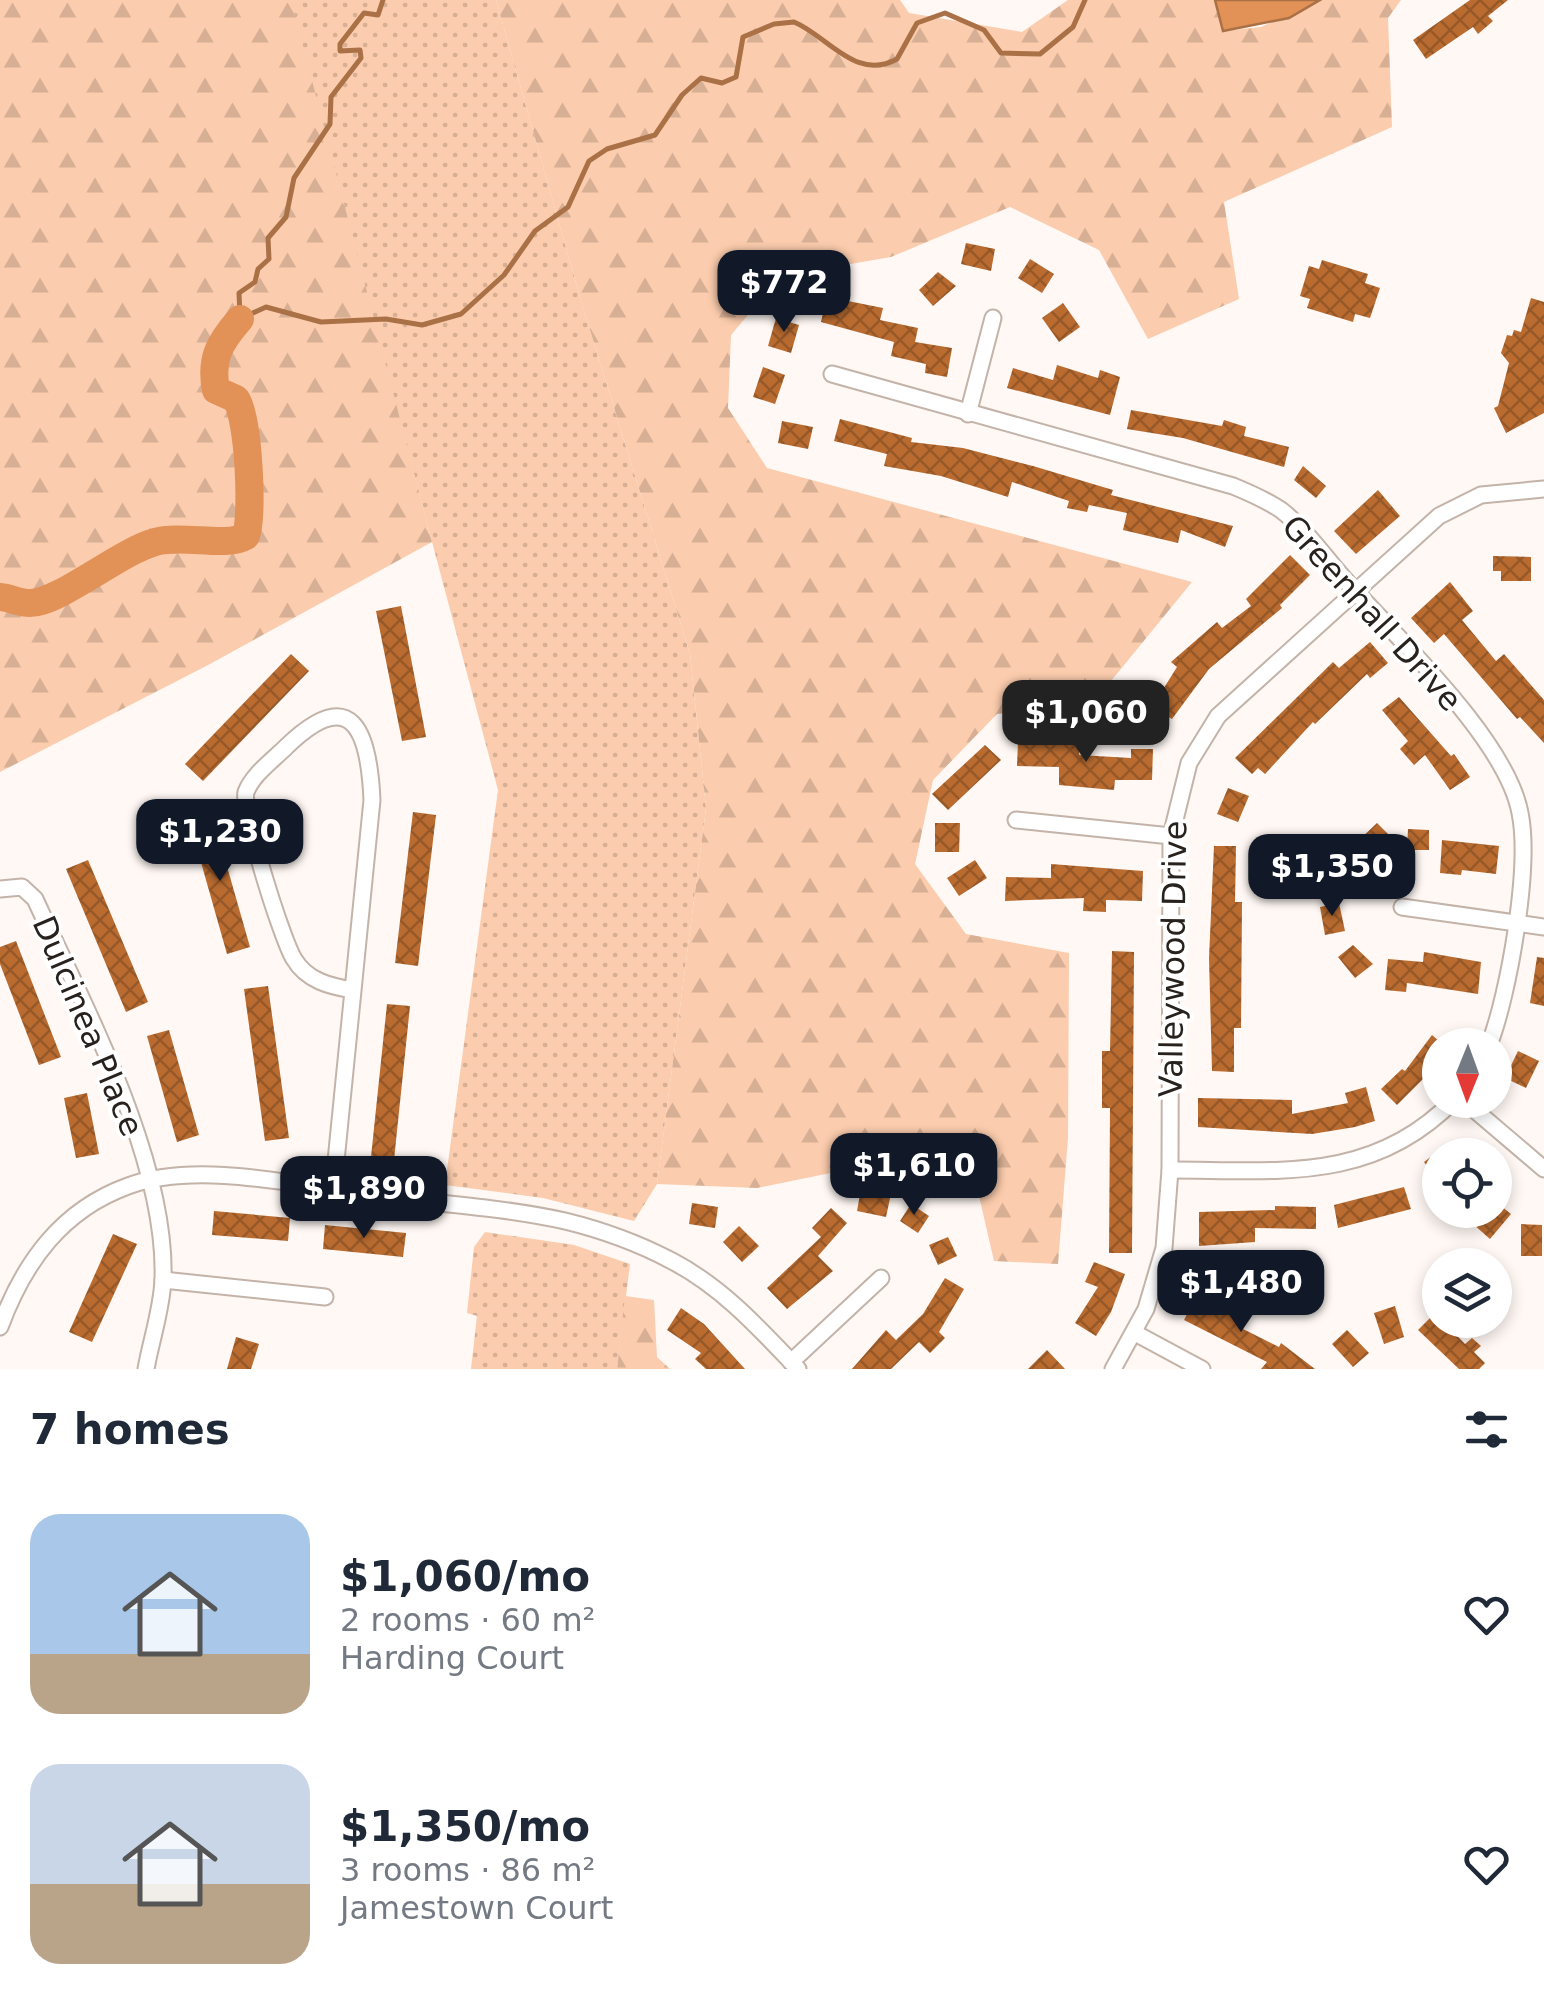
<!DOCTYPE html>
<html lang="en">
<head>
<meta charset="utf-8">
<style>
	:root { --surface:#fff; --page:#f6f6f7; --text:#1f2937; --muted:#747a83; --accent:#111827 }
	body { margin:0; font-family:"DejaVu Sans",sans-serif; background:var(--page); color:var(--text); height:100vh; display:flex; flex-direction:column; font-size:38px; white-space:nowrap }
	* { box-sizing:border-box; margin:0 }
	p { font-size:32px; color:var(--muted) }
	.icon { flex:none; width:55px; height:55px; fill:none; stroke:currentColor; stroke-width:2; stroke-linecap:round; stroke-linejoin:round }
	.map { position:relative; height:1369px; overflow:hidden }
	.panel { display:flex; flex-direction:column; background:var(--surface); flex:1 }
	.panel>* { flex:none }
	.needle { width:65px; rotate:181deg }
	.fabs { position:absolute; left:1422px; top:1028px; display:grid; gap:20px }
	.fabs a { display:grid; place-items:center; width:90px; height:90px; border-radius:50%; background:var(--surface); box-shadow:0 5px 15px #0003; font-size:50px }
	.price { position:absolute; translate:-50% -85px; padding:0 22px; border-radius:20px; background:var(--accent); color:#fff; font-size:32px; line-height:65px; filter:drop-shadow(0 2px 5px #0008) }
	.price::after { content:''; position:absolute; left:50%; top:60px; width:30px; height:22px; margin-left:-15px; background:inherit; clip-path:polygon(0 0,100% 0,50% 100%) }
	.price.on { background:#222; color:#fff }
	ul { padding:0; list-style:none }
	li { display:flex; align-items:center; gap:30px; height:250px; padding:0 30px }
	li span { display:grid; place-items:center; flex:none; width:280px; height:200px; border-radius:30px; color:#555 }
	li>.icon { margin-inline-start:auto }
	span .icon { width:120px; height:120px; fill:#fffc; stroke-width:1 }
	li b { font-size:42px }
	h2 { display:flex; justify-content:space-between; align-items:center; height:120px; padding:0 30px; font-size:42px }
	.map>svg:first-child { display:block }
	.grass { fill:url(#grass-dots) }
	.forest { fill:url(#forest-firs) }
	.water { fill:#e29157; stroke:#aa7046; stroke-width:2.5 }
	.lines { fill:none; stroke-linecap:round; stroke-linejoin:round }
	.stream { stroke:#aa7046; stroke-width:5 }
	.river { stroke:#e29157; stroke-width:28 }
	.building { fill:url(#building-cross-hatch) }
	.minor-casing { stroke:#c3b3a9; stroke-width:19 }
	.minor { stroke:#fff; stroke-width:15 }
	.labels { text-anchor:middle; stroke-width:8; stroke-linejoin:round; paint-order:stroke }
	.street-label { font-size:32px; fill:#28221e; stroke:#fff }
</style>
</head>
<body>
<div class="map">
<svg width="1544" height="1369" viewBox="0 0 1544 1369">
	<defs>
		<pattern id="grass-dots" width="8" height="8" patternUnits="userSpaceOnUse" patternTransform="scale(2.5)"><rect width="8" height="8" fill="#fbccad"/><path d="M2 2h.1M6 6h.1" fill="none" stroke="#d7af94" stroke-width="1.8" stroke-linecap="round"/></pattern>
		<pattern id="forest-firs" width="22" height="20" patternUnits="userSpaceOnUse" patternTransform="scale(2.5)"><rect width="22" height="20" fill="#fbccad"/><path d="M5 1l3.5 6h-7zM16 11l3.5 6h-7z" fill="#d7af94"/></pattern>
		<pattern id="building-cross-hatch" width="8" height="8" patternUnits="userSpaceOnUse" patternTransform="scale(2.5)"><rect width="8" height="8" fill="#ba6c30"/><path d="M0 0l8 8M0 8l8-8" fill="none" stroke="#975828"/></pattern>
	</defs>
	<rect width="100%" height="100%" fill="#fff8f4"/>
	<g class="grass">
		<path d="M288,0h208l86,304 108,350 16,154 -49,376 -23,37 -91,-23 -98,-13 53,-395z"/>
		<path d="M485,1232l89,13 56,19 -13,105h-146l6,-53 -10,-3 7,-66z"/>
	</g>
	<g class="forest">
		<path d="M0,0h291l141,542 -222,122 -210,108z"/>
		<path d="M496,0h404l9,13 113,19 46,-32h147l8,31 38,-4 59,-27h81l-13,18 4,109 -168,75 15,97 -91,40 -49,-89 -89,-43 -119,50 -110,19 -50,59 -3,73 39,60 425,114 -99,121 -96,11 -64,66 -18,84 51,70 103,19 -1,185 -10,126 -64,-3 -18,-78 -67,-26 -152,31 -100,-4 49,-376 -16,-154 -108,-350z"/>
		<path d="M625,1296l29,4 3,57 13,12h-53z"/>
	</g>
	<path class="water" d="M1215,0h105l-31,18 -66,13z"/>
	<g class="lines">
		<g class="stream">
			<path d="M240,316l-1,-23 16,-11 3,-13 11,-10 -1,-21 18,-21 8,-39 36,-54 1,-27 30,-39 -1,-8 -20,1v-7l24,-31 14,2 5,-15"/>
			<path d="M240,319l26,-12 55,15 65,-3 36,6 39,-11 43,-39 31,-44 33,-24 21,-46 18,-12 48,-14 27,-40 19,-17 21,5 14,-6 7,-40 31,-13 20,-2c34,14 62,60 103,37l20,-36 28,-10 39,17 17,23 39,1 33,-27 12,-27"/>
		</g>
		<path class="river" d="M0,597c10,1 20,6 30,6 29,0 89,-51 125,-61 28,-8 71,6 91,-6 7,-22 3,-117 -10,-137l-20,-9c-6,-31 3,-47 24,-71"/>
	</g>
	<g class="building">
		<path d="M1470,0h38l-20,16 5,5 -15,13 -5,-7 -47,32 -13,-19z"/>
		<path d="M966,243l29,6 -4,22 -30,-7z"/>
		<path d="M1030,259l24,15 -12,19 -24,-15z"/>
		<path d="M1322,260l46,14 -3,9 15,5 -10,30 -15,-4 -2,8 -46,-14 3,-9 -10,-3 9,-30 10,3z"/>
		<path d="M938,272l18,14 -23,20 -14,-16z"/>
		<path d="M828,291l21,5 -1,5 35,7 -3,12 38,8 -3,14 37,6 -5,29 -22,-4 1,-9 -35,-8 3,-14 -73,-20z"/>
		<path d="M1531,298l13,4v111l-38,20 -12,-25 4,-2 11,-43 -8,-10 6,-18 5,1 2,-6 7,2z"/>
		<path d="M1063,303l17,24 -21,15 -17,-24z"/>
		<path d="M776,318l23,7 -8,28 -23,-7z"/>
		<path d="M1057,365l41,13 2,-8 20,7 -10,38 -103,-27 6,-20 40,12z"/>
		<path d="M763,367l22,8 -10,29 -22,-7z"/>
		<path d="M1131,410l91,16 2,-6 22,7 -2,9 45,11 -5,20 -101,-29 -56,-9z"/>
		<path d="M840,419l72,19 -1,4 52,6 70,18 80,24 -2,5 122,31 -8,21 -44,-17 -3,13 -55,-13 4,-17 -38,-8 -2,7 -20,-4 2,-7 -57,-19 -4,15 -67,-21 -57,-10 3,-12 -53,-13z"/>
		<path d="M782,421l31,6 -5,22 -30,-6z"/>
		<path d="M1303,466l23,20 -10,12 -22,-18z"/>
		<path d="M1378,490l22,26 -44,38 -22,-23z"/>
		<path d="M1290,555l20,20 -30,30 2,3 -73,61 -37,50 -20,-12 25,-40 -6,-5 46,-40 5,6 29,-22 -5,-7z"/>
		<path d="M1493,556l38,1v24h-30v-10h-8z"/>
		<path d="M1450,582l23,29 -11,9 34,41 8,-7 40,46v43l-24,-26 -3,2 -73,-85 -10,9 -23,-25z"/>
		<path d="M401,606l25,131 -24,4 -26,-130z"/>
		<path d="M1370,642l18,21 -18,15 -3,-4 -52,50 -2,-2 -48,52 -7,-6 -6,6 -17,-16 98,-96 6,6z"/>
		<path d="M291,654l18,17 -106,110 -18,-17z"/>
		<path d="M1399,697l52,59 3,-2 16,23 -20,13 -25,-35 -11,10 -14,-16 8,-8 -26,-31z"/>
		<path d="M1018,742l61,1v12l52,3v-9h22l-1,31h-37l-1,10 -55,-5v-18l-42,-1z"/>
		<path d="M985,745l16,15 -53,50 -16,-16z"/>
		<path d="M1228,788l21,8 -11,26 -21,-8z"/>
		<path d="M413,812l23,3 -18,151 -23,-3z"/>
		<path d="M212,814l38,133 -23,7 -38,-134z"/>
		<path d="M935,823h25l-1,29h-24z"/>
		<path d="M1377,823l17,17 -22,20 -16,-17z"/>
		<path d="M1408,829l21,1v20h-22z"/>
		<path d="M1442,840l57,6 -3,28 -34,-4 -1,5 -21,-2z"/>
		<path d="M1214,846h22l-1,56h7l-1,126h-7v44l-22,-1 -3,-113z"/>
		<path d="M1332,855l22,8 -10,27 -22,-8z"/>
		<path d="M88,860l60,142 -22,10 -60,-143z"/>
		<path d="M975,860l12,18 -28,18 -12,-18z"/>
		<path d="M1051,864l92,7 -1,30 -36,-1v12l-23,-1 1,-13 -79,3 1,-24 45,1z"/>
		<path d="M1339,903l6,28 -20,4 -5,-28z"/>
		<path d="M16,941l45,116 -22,8 -39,-101v-17z"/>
		<path d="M1353,945l20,19 -18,14 -17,-21z"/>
		<path d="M1112,951l22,1 -2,301h-23l1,-145h-8v-57h8z"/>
		<path d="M1424,952l57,10 -3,32 -71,-11 -1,9 -21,-2 3,-31 35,3z"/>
		<path d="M1537,957l7,1v48l-14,-3z"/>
		<path d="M268,986l21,152 -24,3 -21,-152z"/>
		<path d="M387,1004l23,2 -16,154 -23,-3z"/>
		<path d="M169,1030l30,105 -22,7 -30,-106z"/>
		<path d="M1432,1035l8,7v20l-43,43 -16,-16 21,-20 3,2z"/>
		<path d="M1518,1051l21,10 -13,27 -21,-10z"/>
		<path d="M1366,1087l9,34 -20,6 -43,7 -114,-7v-29l94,2v14l56,-11 -3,-10z"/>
		<path d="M87,1093l12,61 -23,4 -12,-60z"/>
		<path d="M1440,1150v33l-16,-21z"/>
		<path d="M862,1183l30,6 -6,28 -29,-6z"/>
		<path d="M1404,1187l7,22 -73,19 -4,-23z"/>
		<path d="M1495,1201l16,13 -21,25 -17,-15 13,-14h9z"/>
		<path d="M692,1203l26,4 -3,21 -26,-4z"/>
		<path d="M911,1204l18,12 -11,17 -18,-12z"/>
		<path d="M1275,1206l41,1v22l-61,-1v14l-56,4v-34l76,-2z"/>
		<path d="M831,1208l16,15 -29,33 15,15 -46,38 -20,-21 54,-51 -9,-9z"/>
		<path d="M214,1211l76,7 -2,23 -76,-6z"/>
		<path d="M1521,1224l21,1v31h-21z"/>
		<path d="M325,1225l81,8 -3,24 -80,-8z"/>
		<path d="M739,1226l20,20 -17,16 -19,-20z"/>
		<path d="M113,1234l24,10 -45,98 -23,-10z"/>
		<path d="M948,1237l9,19 -19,9 -9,-20z"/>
		<path d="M1094,1262l31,12 -14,38 -15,24 -21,-13 23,-36 -13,-5z"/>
		<path d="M945,1278l19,11 -25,43 6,6 -15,15 -11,-11 -28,27h-39l34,-39 10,10 27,-26z"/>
		<path d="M1198,1293l50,26 -5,10 36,18 2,-4 34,26h-54l6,-7 -83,-42z"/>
		<path d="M1395,1306l9,31 -20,7 -10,-31z"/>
		<path d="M681,1308l23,16 41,45h-39l-11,-10 6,-6 -34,-23z"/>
		<path d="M1435,1313l30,31 7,-6 9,8 -7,6 11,11 -6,6h-20l-41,-39z"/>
		<path d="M1347,1330l22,23 -16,14 -21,-23z"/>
		<path d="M236,1337l23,7 -8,25h-24z"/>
		<path d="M1047,1350l18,19h-37z"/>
	</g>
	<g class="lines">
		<defs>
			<g id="minor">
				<path d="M832,374l401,112c17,7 33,14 48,24 26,20 45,49 67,73 50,56 159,158 172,230 11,53 -11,181 -31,232"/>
				<path d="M968,414l25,-96"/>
				<path d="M1016,820l155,16"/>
				<path d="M0,889l22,-2 13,12c49,107 132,261 128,380 -1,30 -12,61 -17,90"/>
				<path d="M1402,907l142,20"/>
				<path d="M1463,1100l81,69"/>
				<path d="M1170,1170c107,0 202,14 284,-70"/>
				<path d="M333,1191l39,-391c-3,-67 -19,-118 -86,-53 -13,13 -33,27 -40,45 -5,17 36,148 48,167 13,22 36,27 58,31"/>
				<path d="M163,1280l162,17"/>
				<path d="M0,1327c24,-65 62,-117 128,-141 72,-27 181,2 256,11 60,7 122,11 181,24 37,9 73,22 107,40 50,26 87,67 126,108"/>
				<path d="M1135,1333l67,36"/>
				<path d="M791,1362l90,-84"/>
				<path d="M1113,1369l33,-60 18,-61 6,-78 1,-334 18,-73 29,-47 221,-200 42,-21 63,-6"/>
			</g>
		</defs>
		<use href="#minor" class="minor-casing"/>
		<use href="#minor" class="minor"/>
	</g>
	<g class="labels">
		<g class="street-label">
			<text transform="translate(1372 613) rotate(48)" y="11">Greenhall Drive</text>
			<text transform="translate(1173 959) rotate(-89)" y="11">Valleywood Drive</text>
			<text transform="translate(88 1026) rotate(67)" y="11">Dulcinea Place</text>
		</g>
	</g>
</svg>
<div class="fabs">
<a><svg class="needle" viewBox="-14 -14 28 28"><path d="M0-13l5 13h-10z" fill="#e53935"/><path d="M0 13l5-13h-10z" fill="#747a83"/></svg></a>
<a><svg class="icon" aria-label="locate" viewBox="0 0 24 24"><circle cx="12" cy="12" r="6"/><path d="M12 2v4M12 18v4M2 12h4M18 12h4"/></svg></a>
<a><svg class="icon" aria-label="layers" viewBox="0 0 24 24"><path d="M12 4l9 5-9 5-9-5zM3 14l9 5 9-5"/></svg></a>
</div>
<b class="price" style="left:784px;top:335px">$772</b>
<b class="price on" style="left:1086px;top:765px">$1,060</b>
<b class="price" style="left:220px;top:884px">$1,230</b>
<b class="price" style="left:1332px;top:919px">$1,350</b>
<b class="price" style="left:914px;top:1218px">$1,610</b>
<b class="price" style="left:364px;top:1241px">$1,890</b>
<b class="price" style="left:1241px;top:1335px">$1,480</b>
</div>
<section class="panel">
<h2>7 homes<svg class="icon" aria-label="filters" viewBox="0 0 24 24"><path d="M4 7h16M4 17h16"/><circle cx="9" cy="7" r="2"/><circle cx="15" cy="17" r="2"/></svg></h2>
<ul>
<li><span style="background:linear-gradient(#a9c7e8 70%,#b9a48a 0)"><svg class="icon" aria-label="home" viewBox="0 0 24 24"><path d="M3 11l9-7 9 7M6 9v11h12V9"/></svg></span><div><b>$1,060/mo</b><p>2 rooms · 60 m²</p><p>Harding Court</p></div><svg class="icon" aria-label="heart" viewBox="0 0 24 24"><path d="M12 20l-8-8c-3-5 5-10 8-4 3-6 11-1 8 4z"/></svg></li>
<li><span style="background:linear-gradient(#c9d6e8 60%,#b9a48a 0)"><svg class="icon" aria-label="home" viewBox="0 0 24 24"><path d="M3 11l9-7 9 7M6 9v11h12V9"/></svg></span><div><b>$1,350/mo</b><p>3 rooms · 86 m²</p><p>Jamestown Court</p></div><svg class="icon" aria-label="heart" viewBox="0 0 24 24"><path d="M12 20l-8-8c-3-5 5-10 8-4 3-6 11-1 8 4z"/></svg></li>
</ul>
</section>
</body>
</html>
